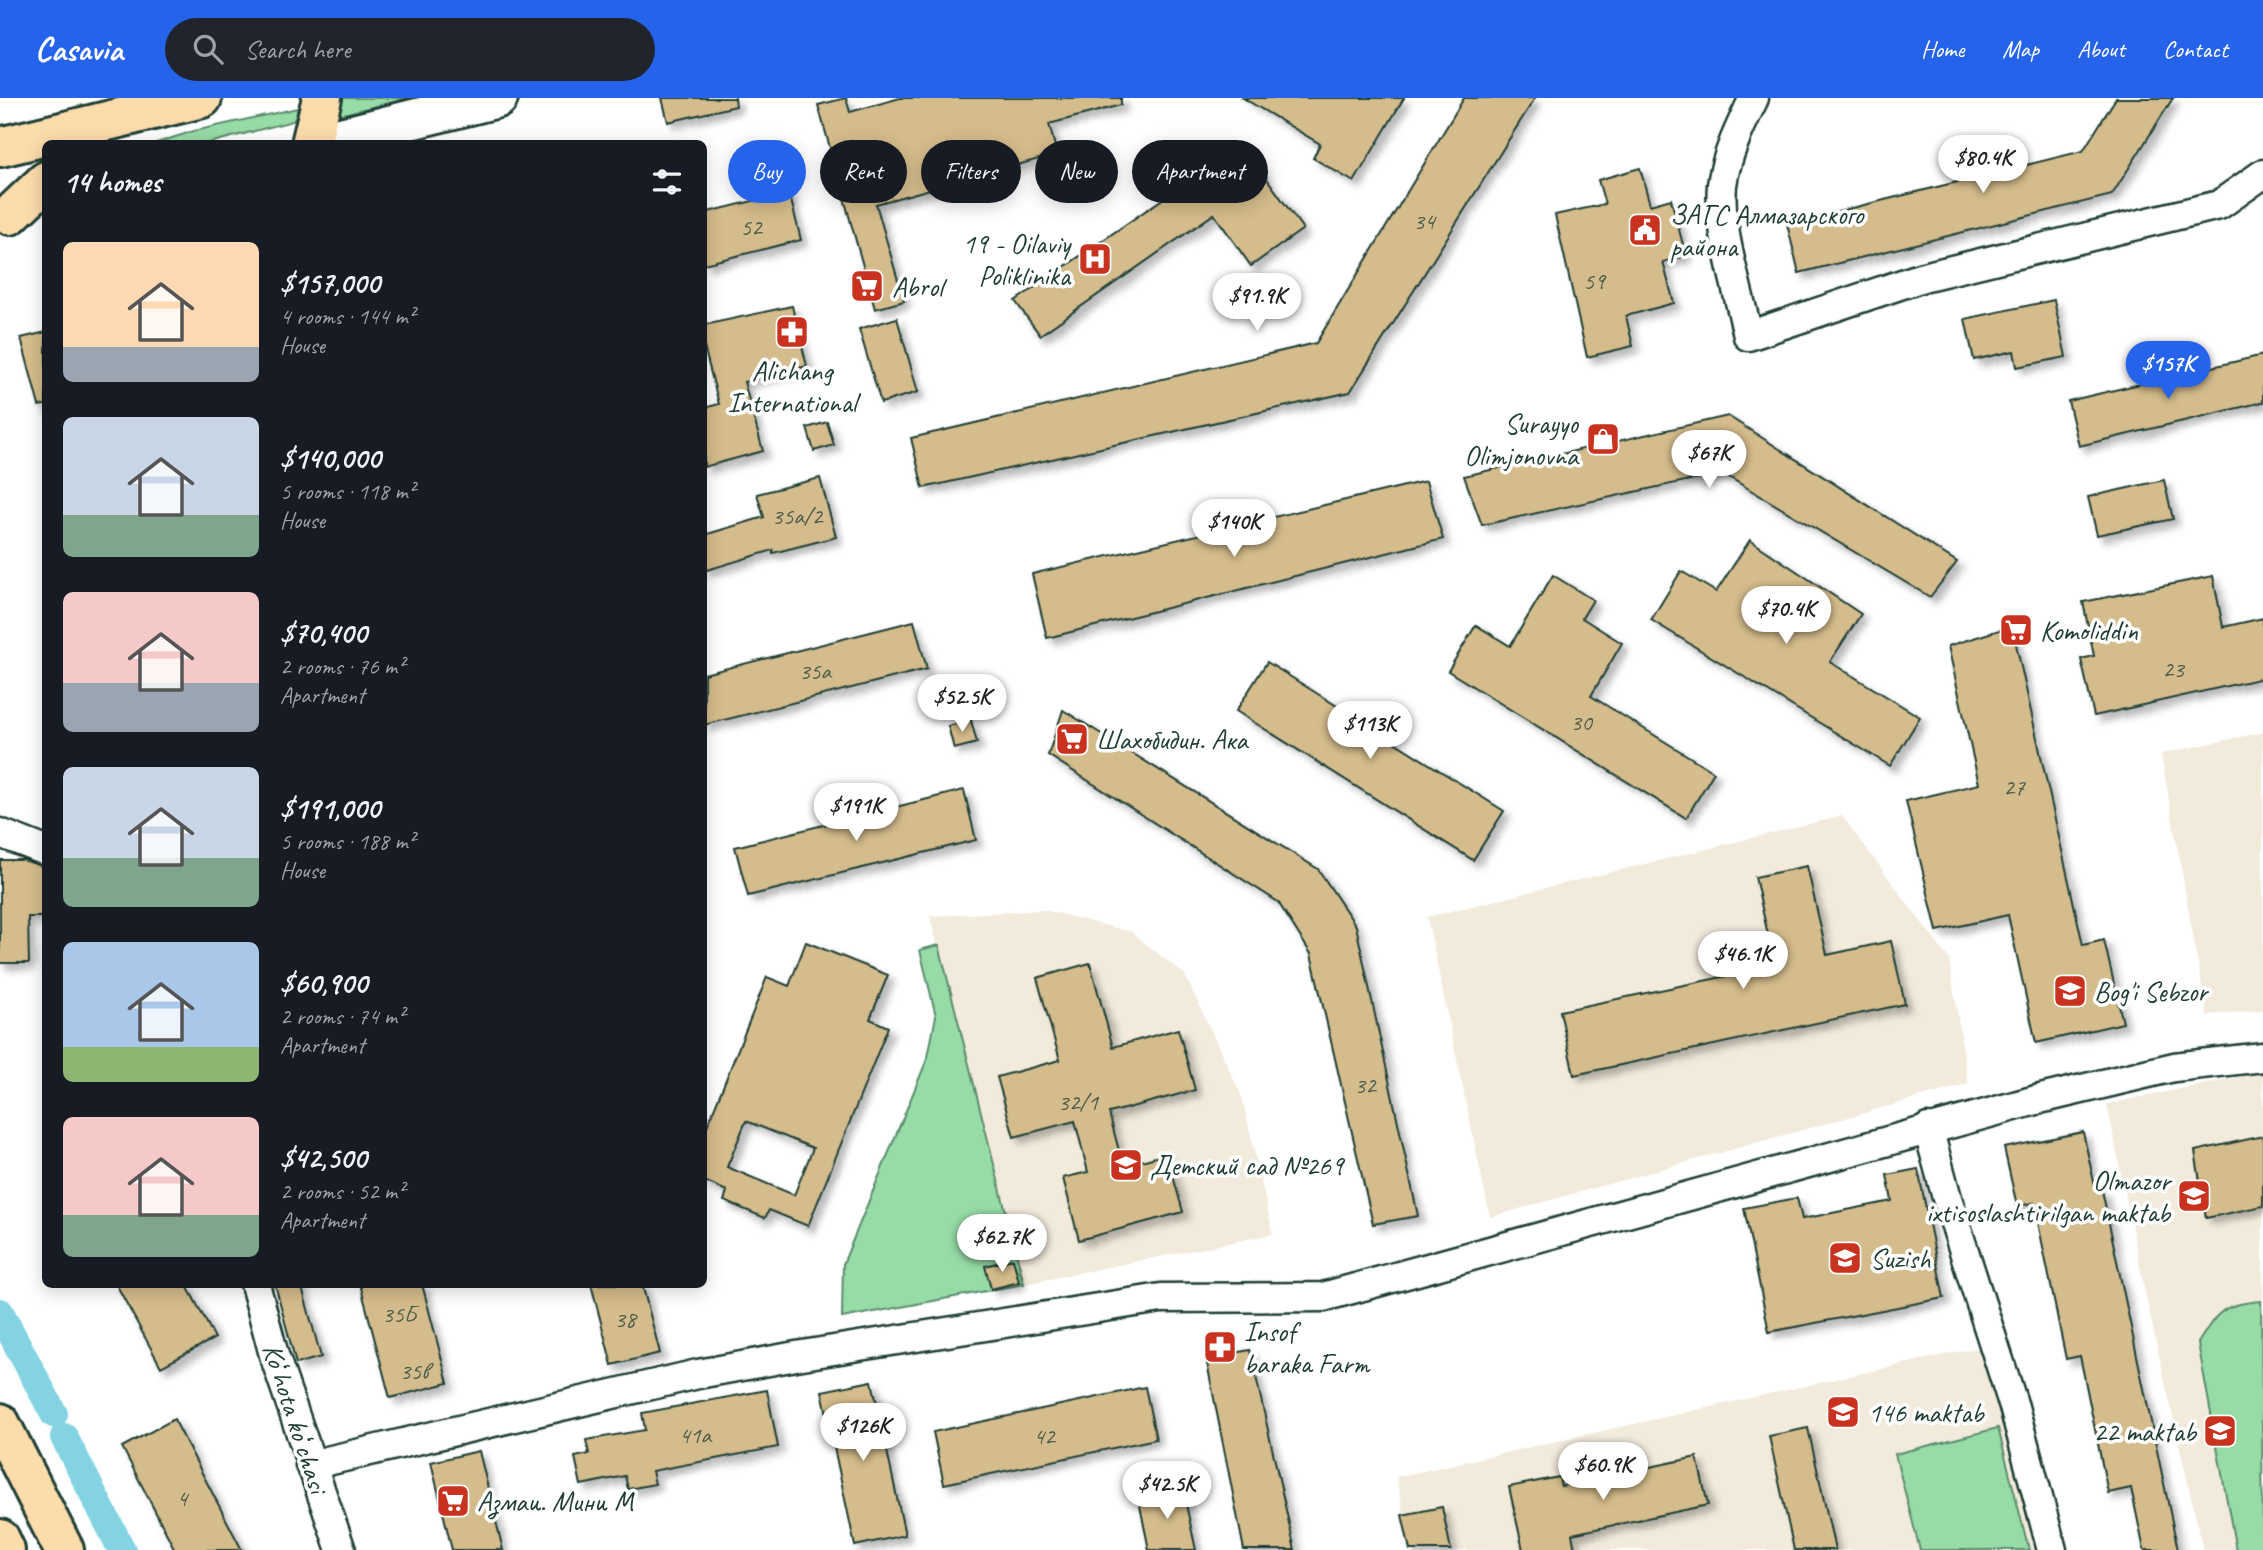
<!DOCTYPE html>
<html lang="en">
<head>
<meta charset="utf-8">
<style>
	:root { --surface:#171b24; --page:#20242c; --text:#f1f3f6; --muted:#9ea1a6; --accent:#2563eb }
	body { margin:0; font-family:Caveat,sans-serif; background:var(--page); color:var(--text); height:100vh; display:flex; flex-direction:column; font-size:26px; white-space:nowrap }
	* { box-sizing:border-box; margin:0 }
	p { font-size:23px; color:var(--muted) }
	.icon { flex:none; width:38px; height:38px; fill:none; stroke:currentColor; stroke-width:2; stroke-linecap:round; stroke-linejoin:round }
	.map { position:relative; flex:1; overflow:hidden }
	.details { position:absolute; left:42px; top:42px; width:665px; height:1148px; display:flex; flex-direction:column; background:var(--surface); border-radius:10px; box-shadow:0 4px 18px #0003 }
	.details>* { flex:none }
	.guide { position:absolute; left:728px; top:42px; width:665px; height:63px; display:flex; gap:14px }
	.price { position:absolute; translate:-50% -60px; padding:0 16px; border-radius:24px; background:#fff; color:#222; font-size:23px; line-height:46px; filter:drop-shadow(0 2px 4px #0008) }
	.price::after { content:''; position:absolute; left:50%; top:42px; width:21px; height:16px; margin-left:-10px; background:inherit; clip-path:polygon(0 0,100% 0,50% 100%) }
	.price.on { background:var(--accent); color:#fff }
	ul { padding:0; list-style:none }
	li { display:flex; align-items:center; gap:21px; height:175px; padding:0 21px }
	li span { display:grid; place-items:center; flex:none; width:196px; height:140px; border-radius:10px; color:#555 }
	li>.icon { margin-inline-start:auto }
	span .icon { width:84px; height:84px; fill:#fffc; stroke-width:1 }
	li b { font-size:30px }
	h2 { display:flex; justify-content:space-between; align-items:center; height:84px; padding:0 21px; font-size:30px }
	.tag { padding:0 24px; border-radius:32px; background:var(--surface); box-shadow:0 4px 18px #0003; font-size:24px; line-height:63px }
	.tag.on { background:var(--accent); color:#fff }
	header { display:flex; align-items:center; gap:42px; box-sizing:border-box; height:98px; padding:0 35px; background:var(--accent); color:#fff }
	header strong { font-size:33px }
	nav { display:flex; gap:38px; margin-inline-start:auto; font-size:24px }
	.search { width:490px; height:63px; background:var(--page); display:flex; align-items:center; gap:18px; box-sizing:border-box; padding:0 24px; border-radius:38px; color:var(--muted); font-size:26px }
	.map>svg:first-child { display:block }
	.built { fill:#f2ebdc }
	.green { fill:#97dba7; stroke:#5b8c6e; stroke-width:2 }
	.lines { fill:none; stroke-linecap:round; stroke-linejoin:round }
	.canal { stroke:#84d3e2; stroke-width:28 }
	.building { fill:#d5bc8c; stroke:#1f3d34; stroke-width:2; fill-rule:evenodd; filter:url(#shadow) }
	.street-casing { stroke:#1f3d34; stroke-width:33 }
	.secondary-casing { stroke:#1f3d34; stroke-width:44 }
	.primary-casing { stroke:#1f3d34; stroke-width:44 }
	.street { stroke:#fff; stroke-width:28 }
	.secondary { stroke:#fff; stroke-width:38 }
	.primary { stroke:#fddcac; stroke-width:38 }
	.labels { text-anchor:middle; stroke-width:7; stroke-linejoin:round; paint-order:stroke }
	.number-label { font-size:24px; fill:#4c5d4a }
	.poi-label { font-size:28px; fill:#1f3d34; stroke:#fff; text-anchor:start }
	.street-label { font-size:28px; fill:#1f3d34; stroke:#fff }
</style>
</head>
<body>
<header>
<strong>Casavia</strong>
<div class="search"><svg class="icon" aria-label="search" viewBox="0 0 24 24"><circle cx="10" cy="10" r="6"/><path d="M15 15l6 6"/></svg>Search here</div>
<nav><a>Home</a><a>Map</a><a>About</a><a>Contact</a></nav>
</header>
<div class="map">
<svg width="2263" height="1452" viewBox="0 0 2263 1452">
	<defs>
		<filter id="shadow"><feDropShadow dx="6" dy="6" stdDeviation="3.5" flood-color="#0004"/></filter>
	</defs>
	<rect width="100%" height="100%" fill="#fff"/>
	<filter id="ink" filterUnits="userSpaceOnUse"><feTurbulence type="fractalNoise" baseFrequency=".0143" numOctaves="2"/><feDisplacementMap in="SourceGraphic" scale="14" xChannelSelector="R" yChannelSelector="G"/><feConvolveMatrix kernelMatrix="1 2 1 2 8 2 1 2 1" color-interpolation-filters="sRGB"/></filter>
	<g filter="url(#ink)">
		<g class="built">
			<path d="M2263,634v278l-56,5 -46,-261z"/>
			<path d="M1842,718l107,143 19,125 -478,133 -63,-300z"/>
			<path d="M1044,812l87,22 54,43 57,122 31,137 -249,50 -94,-368z"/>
			<path d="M2263,974v478h-60l-54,-239 -42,-207z"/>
			<path d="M1980,1249l60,203h-629l-15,-73z"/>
		</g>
		<g class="green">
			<path d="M337,0h73l-80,19z"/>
			<path d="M302,9l-9,14 -84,22 -56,1 41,-13z"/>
			<path d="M939,847l85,339 -182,34 1,-54 85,-207 8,-41 -16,-66z"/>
			<path d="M2261,1203l2,249h-27l-38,-207c21,-33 23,-38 63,-42z"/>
			<path d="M1998,1330l31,122h-109l-25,-96z"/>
		</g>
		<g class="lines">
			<g class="canal">
				<path d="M0,1214l54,102"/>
				<path d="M64,1339l58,113"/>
			</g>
		</g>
		<g class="building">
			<path d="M662,0h73l1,8 -68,16z"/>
			<path d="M846,0l4,14 50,-14h221v7l-72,19 8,30 -181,50 28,97 -29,8 -57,-204z"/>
			<path d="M1243,0h161l-50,84 -41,-24 7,-14z"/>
			<path d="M1464,0h71l-185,294 -427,96 -12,-50 405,-95z"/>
			<path d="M2116,0h57l-61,97 -313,78 -12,-49 296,-73z"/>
			<path d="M1242,46l61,85 -52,37 -37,-52 -174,121 -25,-34z"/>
			<path d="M1640,70l10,37 21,-6 15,57 -23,6 11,41 -48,13 7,30 -46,11 -32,-142 50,-11 -7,-24z"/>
			<path d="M789,94l12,48 -97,24v-51z"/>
			<path d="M2054,202l12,57 -49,10 -3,-16 -40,9 -9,-41z"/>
			<path d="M792,208l15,60 -63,16 19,69 -59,16v-59l15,-4 -15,-57v-22z"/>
			<path d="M897,220l21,74 -37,11 -22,-74z"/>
			<path d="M46,234v73l-7,1 -18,-68z"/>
			<path d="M2263,257v47l-184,44 -11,-45z"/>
			<path d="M1728,318l229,146 -27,35 -208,-124 -240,52 -18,-49z"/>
			<path d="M827,324l7,23 -20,6 -7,-23z"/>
			<path d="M820,380l16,59 -63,16v-3l-69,21v-36l60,-18 -7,-23z"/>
			<path d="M2164,382l9,39 -76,16 -9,-38z"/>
			<path d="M1426,383l17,58 -396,99 -15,-64z"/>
			<path d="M1750,442l111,74 -31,48 90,55 -30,49 -239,-146 30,-49 35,21z"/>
			<path d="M1553,477l40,25 -11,18 40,25 -31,53 123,76 -28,46 -238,-147 28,-46 34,21z"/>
			<path d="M2213,478l10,51 40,-9v60l-169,38 -13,-57 13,-3 -11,-54z"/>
			<path d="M914,523l13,48 -223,56v-51z"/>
			<path d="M2012,528l71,319 21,-5 19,83 -87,20 -28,-128 -71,16 -31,-130 73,-17 -31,-138z"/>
			<path d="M1267,564l237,149 -31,49 -237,-149z"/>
			<path d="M1063,612l255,159 38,57 62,290 -45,8 -62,-270 -33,-52 -230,-147z"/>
			<path d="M971,622l6,23 -23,6 -6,-23z"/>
			<path d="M964,692l12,50 -228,56 -13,-49z"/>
			<path d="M0,762h23l22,7 1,50h-18l1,46h-29z"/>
			<path d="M1807,768l20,89 64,-14 14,63 -331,71 -14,-64 215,-45 -20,-89z"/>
			<path d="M806,844l82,33 -18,44 18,8 -80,199 -39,-16 -4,8 -41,-17 3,-10 -23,-10v-47l63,-157 22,9zM746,1023l67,27 -19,47 -67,-28z"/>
			<path d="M1090,865l23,84 65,-18 17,61 -86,23 14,53 44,-12 16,58 -104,28 -16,-62 25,-6 -13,-51 -61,16 -17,-60 63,-17 -23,-82z"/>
			<path d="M2083,1034l13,59 6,-1 76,360h-34l-13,-62 -23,5 -28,-137 -14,3 -32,-156 -17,3 -13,-58z"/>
			<path d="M2263,1038v70l-57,12 -11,-67z"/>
			<path d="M1918,1071l26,129 -175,34 -25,-124 53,-10 5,21 90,-18 -5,-26z"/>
			<path d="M1013,1161l6,23 -28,7 -6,-23z"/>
			<path d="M116,1186h70l29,54 -54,29z"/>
			<path d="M275,1186h26l20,73 -25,7z"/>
			<path d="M360,1186h62l26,99 -58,15z"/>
			<path d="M591,1186h51l18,69 -48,12z"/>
			<path d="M1250,1252l45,200h-51l-38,-192z"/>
			<path d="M872,1283l33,154 -50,11 -33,-155z"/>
			<path d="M1145,1289l11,52 -212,45 -11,-52z"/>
			<path d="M767,1292l11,57 -126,24 3,13 -27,5 -3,-13 -44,9 -6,-28 14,-3 -3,-14 59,-10 -3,-17z"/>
			<path d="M174,1321l68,131h-67l-53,-103z"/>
			<path d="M1808,1330l27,122h-41l-25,-114z"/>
			<path d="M479,1353l24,99h-51l-21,-88z"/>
			<path d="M1697,1359l11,48 -136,29 3,16h-52l-14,-63 50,-10 2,9z"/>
			<path d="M1182,1388l14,64h-47l-11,-54z"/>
			<path d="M1442,1409l9,43h-41l-8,-35z"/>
		</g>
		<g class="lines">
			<defs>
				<g id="street">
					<path d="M1754,0c-13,27 -28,57 -32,87 -4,45 17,106 26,151l175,-59 296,-72 44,-31"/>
					<path d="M0,735l46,18"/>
					<path d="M1928,1030l19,70 67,209 38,143"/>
					<path d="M255,1186l19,71 67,195"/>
					<path d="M310,1367l388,-91 98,-18 365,-58 162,-1 717,-198 134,-32 89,-10"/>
				</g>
				<path id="secondary" d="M313,46l185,-46"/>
				<g id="primary">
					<path d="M311,46l11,-46"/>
					<path d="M0,49l202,-49"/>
					<path d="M10,117l36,-34"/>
					<path d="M0,1325l64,127"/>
					<path d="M0,1441l5,11"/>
				</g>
			</defs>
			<use href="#street" class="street-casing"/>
			<use href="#secondary" class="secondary-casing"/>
			<use href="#primary" class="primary-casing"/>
			<use href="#street" class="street"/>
			<use href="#secondary" class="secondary"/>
			<use href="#primary" class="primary"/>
		</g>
	</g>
	<defs>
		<symbol id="civic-square" viewBox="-11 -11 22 22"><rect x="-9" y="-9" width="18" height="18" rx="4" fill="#c8321e" stroke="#fff"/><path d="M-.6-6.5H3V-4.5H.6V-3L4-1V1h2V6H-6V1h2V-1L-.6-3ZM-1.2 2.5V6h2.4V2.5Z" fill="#fff"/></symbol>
		<symbol id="hospital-square" viewBox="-11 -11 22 22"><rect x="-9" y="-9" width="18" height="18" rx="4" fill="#c8321e" stroke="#fff"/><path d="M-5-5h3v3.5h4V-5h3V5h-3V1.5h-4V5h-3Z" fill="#fff"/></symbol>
		<symbol id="supermarket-square" viewBox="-11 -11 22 22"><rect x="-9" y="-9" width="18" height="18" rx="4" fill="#c8321e" stroke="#fff"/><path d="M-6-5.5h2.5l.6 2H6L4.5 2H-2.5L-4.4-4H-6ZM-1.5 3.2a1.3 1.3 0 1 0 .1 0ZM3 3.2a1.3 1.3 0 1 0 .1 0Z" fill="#fff"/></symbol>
		<symbol id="pharmacy-square" viewBox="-11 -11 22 22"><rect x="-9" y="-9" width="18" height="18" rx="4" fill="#c8321e" stroke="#fff"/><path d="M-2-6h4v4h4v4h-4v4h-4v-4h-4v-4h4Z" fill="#fff"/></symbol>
		<symbol id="shop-square" viewBox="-11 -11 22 22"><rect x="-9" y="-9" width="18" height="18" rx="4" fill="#c8321e" stroke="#fff"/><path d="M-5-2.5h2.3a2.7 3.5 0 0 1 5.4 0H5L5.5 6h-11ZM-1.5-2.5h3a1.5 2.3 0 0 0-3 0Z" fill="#fff"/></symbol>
		<symbol id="school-square" viewBox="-11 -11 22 22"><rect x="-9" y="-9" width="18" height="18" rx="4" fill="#c8321e" stroke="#fff"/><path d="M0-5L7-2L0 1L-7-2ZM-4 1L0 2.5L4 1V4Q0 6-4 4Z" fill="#fff"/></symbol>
	</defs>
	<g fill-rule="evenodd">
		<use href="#civic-square" x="1626" y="113" width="38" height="38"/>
		<use href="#hospital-square" x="1076" y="142" width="38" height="38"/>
		<use href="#supermarket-square" x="848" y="169" width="38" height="38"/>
		<use href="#pharmacy-square" x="773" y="215" width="38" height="38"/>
		<use href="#shop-square" x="1584" y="322" width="38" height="38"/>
		<use href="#supermarket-square" x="1997" y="513" width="38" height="38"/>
		<use href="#supermarket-square" x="1053" y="622" width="38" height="38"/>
		<use href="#school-square" x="2051" y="874" width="38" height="38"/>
		<use href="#school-square" x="1107" y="1048" width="38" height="38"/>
		<use href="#school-square" x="2175" y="1079" width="38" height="38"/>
		<use href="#school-square" x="1826" y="1141" width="38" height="38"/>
		<use href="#pharmacy-square" x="1201" y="1230" width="38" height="38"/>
		<use href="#school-square" x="1824" y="1295" width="38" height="38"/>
		<use href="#school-square" x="2201" y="1314" width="38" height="38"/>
		<use href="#supermarket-square" x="434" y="1384" width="38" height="38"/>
	</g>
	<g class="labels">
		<g class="number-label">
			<text x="1424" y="131">34</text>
			<text x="751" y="137">52</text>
			<text x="1594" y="191">59</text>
			<text x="797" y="426">35a/2</text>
			<text x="2173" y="579">23</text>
			<text x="815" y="581">35а</text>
			<text x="1581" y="632">30</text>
			<text x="2014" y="697">27</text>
			<text x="1365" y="995">32</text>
			<text x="1078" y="1012">32/1</text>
			<text x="399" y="1224">35Б</text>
			<text x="625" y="1229">38</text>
			<text x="414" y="1281">35в</text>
			<text x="695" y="1345">41a</text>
			<text x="1044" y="1346">42</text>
			<text x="182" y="1408">4</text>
		</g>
		<g class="poi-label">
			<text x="1670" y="126">ЗАГС Алмазарского<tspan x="1670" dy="32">района</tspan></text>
			<text x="1070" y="155" text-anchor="end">19 - Oilaviy<tspan x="1070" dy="32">Poliklinika</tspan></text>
			<text x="892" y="198">Abrol</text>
			<text x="792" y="282" text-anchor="middle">Alichang<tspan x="792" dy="32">International</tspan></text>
			<text x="1578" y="335" text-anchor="end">Surayyo<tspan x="1578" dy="32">Olimjonovna</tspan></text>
			<text x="2040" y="542">Komoliddin</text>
			<text x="1096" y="651">Шахобидин. Ака</text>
			<text x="2094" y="903">Bog'i Sebzor</text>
			<text x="1150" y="1077">Детский сад №269</text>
			<text x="2170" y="1092" text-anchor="end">Olmazor<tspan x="2170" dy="32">ixtisoslashtirilgan maktab</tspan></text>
			<text x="1870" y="1170">Suzish</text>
			<text x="1244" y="1243">Insof<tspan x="1244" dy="32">baraka Farm</tspan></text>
			<text x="1868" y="1324">146 maktab</text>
			<text x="2196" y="1343" text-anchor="end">22 maktab</text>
			<text x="477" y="1413">Азмаи. Мини М</text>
		</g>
		<g class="street-label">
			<text transform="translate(296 1320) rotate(72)" y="10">Koʻhota koʻchasi</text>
		</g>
	</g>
</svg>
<b class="price" style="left:1983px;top:97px">$80.4K</b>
<b class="price" style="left:1257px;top:235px">$91.9K</b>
<b class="price on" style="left:2168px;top:303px">$157K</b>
<b class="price" style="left:1709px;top:392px">$67K</b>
<b class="price" style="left:1234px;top:461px">$140K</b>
<b class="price" style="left:1786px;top:548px">$70.4K</b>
<b class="price" style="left:962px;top:636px">$52.5K</b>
<b class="price" style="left:1370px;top:663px">$113K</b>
<b class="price" style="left:856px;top:745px">$191K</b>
<b class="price" style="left:1743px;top:893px">$46.1K</b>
<b class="price" style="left:1002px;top:1176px">$62.7K</b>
<b class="price" style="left:863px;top:1365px">$126K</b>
<b class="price" style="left:1603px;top:1404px">$60.9K</b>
<b class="price" style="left:1167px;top:1423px">$42.5K</b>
<div class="guide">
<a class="tag on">Buy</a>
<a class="tag">Rent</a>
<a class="tag">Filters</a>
<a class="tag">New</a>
<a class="tag">Apartment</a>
</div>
<section class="details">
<h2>14 homes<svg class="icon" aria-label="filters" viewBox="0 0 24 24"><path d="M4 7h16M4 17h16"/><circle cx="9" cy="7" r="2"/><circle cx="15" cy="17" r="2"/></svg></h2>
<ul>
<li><span style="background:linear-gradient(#ffd9b3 75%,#9aa5b1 0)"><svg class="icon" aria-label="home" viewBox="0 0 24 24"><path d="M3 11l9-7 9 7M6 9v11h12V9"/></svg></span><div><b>$157,000</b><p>4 rooms · 144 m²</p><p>House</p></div></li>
<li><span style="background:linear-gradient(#c9d6e8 70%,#7fa58c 0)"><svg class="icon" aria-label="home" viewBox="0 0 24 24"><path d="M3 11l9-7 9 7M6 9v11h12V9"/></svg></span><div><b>$140,000</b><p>5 rooms · 118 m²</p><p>House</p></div></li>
<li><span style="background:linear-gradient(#f6c9c9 65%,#9aa5b1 0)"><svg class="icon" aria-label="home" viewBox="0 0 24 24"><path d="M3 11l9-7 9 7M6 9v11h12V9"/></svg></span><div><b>$70,400</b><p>2 rooms · 76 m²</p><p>Apartment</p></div></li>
<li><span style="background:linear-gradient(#c9d6e8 65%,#7fa58c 0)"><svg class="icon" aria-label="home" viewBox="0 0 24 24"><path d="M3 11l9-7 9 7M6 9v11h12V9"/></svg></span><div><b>$191,000</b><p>5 rooms · 188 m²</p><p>House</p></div></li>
<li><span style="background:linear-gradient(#a9c7e8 75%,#8fb573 0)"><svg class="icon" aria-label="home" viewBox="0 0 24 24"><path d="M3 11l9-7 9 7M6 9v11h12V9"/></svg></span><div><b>$60,900</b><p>2 rooms · 74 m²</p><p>Apartment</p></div></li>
<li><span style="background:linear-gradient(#f6c9c9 70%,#7fa58c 0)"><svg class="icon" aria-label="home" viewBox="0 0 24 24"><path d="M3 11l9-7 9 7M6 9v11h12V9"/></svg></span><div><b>$42,500</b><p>2 rooms · 52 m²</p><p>Apartment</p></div></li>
</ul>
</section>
</div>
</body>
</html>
